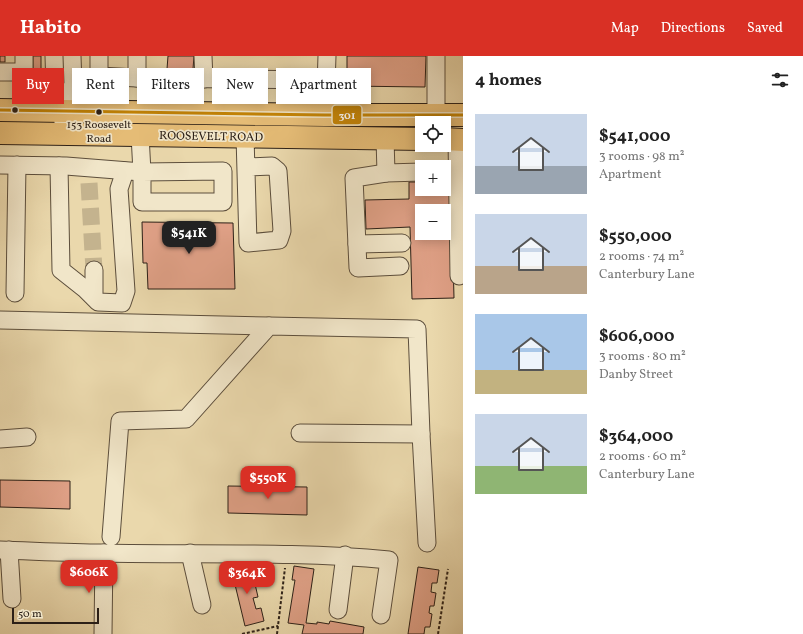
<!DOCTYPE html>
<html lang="en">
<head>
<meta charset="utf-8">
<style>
	:root { --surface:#fff; --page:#f6f6f6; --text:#222; --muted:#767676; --accent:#d93025 }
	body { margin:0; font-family:Vollkorn,serif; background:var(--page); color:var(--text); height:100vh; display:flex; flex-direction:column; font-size:15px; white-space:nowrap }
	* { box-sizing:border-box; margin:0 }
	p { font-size:13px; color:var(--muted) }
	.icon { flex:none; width:22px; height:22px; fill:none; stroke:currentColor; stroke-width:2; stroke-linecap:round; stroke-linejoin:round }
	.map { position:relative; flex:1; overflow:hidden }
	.sheet { display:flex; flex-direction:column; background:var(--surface); width:340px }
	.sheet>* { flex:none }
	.guide { position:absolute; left:12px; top:12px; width:380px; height:36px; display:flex; gap:8px }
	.buttons { position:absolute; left:415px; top:60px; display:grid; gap:8px }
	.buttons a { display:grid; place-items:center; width:36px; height:36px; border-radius:0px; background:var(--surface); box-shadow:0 2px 10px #0003; font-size:20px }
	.scale { position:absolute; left:12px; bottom:10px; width:87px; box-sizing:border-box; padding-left:4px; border:2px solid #2c2017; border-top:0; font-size:11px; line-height:14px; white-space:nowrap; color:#2c2017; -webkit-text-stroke:3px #f1e6c9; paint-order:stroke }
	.price { position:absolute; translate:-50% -34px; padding:0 9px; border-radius:8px; background:var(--accent); color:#fff; font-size:13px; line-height:26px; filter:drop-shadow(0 1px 2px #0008) }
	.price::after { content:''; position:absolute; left:50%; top:24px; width:12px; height:9px; margin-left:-6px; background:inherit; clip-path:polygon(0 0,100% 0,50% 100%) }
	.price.selected { background:#222; color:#fff }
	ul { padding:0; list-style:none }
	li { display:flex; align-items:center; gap:12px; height:100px; padding:0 12px }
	li span { display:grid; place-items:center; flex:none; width:112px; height:80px; border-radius:0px; color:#555 }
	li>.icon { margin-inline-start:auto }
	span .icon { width:48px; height:48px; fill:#fffc; stroke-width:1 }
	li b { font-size:17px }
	h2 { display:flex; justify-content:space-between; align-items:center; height:48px; padding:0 12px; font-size:17px }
	.tag { padding:0 14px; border-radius:0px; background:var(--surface); box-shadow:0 2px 10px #0003; font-size:14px; line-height:36px }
	.tag.selected { background:var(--accent); color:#fff }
	header { display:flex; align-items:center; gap:24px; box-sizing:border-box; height:56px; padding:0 20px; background:var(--accent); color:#fff }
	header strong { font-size:19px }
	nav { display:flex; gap:22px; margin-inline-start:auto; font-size:14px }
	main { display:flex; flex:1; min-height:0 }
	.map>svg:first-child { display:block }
	.building { fill:#dfa086; stroke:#2c2017; fill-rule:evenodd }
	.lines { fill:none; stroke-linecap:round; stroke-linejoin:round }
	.minor-tunnel { stroke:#c4b38e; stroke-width:17; stroke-dasharray:17 8; stroke-linecap:butt }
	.minor-casing { stroke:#5c4e3c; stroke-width:19 }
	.major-casing { stroke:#2c2017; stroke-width:24 }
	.path { stroke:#2c2017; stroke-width:2; stroke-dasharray:3 2; stroke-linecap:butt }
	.minor { stroke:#f1e6c9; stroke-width:17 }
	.major { stroke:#e5bc76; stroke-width:22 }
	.bus-1-casing { stroke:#f1e6c9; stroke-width:6 }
	.bus-1 { stroke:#c48406; stroke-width:3 }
	.bus-dot { fill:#2c2017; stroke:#f1e6c9; stroke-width:1.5 }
	.labels { text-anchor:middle; stroke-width:3.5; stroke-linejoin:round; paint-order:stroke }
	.bus-label { font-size:11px; fill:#2c2017; stroke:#f1e6c9 }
	.street-label { font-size:12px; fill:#2c2017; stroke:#f1e6c9 }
	.line-badge { stroke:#f1e6c9; stroke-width:1.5 }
	.badge-label { font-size:11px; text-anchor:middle; font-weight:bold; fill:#fff }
</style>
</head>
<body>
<header>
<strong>Habito</strong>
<nav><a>Map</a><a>Directions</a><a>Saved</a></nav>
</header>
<main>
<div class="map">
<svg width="463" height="578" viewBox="0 0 463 578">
	<rect width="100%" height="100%" fill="#ead8ac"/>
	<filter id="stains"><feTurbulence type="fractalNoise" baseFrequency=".005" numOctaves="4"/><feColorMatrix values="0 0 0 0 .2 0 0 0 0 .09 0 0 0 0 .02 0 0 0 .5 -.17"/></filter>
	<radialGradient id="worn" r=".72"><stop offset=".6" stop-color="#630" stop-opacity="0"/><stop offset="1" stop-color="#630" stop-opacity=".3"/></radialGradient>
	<g class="building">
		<rect x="0" y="0" width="5" height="6"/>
		<rect x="33" y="0" width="8" height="19"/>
		<path d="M168,0h26l-1,13h-26z"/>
		<path d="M347,0h79l-1,31 -78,-1z"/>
		<path d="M444,125h7l3,117 -42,1 -2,-72 -44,2 -1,-29 44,-1v-17h13v7h22zM422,155h22v22h-22z"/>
		<path d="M142,166l91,1 2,66h-87l-1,-26h-4z"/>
		<path d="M0,424l70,1v28l-70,-2z"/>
		<path d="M228,430l79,1v28l-79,-2z"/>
		<path d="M250,508l4,13h-4l2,8 3,-1 3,13 -5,1 3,11 5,-1 3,13 -19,5 -14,-58z"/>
		<path d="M294,510l20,3 -8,54 11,1v-2l12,2 1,-3 34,6 -1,7h-61l2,-9 -16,-2 7,-43h-3z"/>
		<path d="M418,511l21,3 -2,13h-5l-1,9 5,1 -2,13h-4l-1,7 3,1 -2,13h-5l-1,7h-16z"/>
	</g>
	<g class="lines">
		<path class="minor-tunnel" d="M89,127l5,87"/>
		<defs>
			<g id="minor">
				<path d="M54,0l1,32 8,23"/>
				<path d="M99,0v20l38,2v-22"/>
				<path d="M203,0l1,23"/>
				<path d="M436,0v59"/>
				<path d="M0,16h24v-16"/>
				<path d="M137,22l190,2"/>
				<path d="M325,59l2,-59"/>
				<path d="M63,78v-23l10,-27 -1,-28"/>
				<path d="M245,80l3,107 31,-3 3,-9 -4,-60 -6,-5 -26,1"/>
				<path d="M385,82l1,35 36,-1"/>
				<path d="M457,83l2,137"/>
				<path d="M0,109l66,1 76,6 -2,-37"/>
				<path d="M59,110l2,104 24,19 13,13 24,1 4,-12 -7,-102 6,-18"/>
				<path d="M223,115v31h-81v-30z"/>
				<path d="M386,117l-32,5 4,90 42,-2"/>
				<path d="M357,188l45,-1"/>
				<path d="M15,237l2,-128"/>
				<path d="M94,240v-26"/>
				<path d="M0,264l269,6"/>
				<path d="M300,377l121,1"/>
				<path d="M0,383l27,-2"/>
				<path d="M111,481l9,-116 66,-2 83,-93 148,3 4,105 6,109"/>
				<path d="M0,494c34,1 69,3 103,3 96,2 191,-2 286,7l-8,55"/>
				<path d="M9,494l3,49"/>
				<path d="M190,497l12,52"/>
				<path d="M338,554l7,-55"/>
				<path d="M103,578l1,-81"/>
			</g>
			<g id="major">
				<path d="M0,54l325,5h138"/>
				<path d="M0,77l422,6"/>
				<path d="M444,83l19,1"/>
			</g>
		</defs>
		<use href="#minor" class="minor-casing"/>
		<use href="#major" class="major-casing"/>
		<g class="path">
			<path d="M242,578l36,-8"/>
			<path d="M277,578l8,-66"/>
			<path d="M438,578l10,-65"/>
		</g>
		<use href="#minor" class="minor"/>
		<use href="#major" class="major"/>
		<defs>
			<path id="bus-1" d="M0,54l325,5h138"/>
		</defs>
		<use href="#bus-1" class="bus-1-casing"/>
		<use href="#bus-1" class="bus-1"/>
	</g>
	<g class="bus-dot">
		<circle cx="15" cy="54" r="3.5"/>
		<circle cx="99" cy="56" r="3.5"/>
	</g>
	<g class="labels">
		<g class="bus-label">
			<text x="99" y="72">153 Roosevelt<tspan x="99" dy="14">Road</tspan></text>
		</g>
		<g class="street-label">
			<text transform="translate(211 80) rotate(1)" y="4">ROOSEVELT ROAD</text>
		</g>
	</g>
	<rect class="line-badge" x="332" y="49" width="30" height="20" rx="4" fill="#c48406"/>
	<g class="badge-label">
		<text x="347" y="63">301</text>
	</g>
	<rect width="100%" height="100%" filter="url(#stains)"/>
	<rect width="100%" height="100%" fill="url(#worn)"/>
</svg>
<div class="buttons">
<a><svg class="icon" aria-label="locate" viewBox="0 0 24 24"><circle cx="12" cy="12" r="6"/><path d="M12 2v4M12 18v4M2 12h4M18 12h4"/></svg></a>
<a>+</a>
<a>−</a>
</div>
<div class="scale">50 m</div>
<b class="price selected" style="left:189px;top:199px">$541K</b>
<b class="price" style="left:268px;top:444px">$550K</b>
<b class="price" style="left:89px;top:538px">$606K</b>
<b class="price" style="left:247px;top:539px">$364K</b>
<div class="guide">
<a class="tag selected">Buy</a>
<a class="tag">Rent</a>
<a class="tag">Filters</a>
<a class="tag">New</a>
<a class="tag">Apartment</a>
</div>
</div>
<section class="sheet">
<h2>4 homes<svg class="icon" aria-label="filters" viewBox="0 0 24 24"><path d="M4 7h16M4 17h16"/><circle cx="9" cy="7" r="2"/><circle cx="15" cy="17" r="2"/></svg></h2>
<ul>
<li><span style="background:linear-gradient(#c9d6e8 65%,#9aa5b1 0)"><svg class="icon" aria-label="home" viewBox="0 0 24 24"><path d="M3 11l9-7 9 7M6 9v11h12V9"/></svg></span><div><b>$541,000</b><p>3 rooms · 98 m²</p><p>Apartment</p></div></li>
<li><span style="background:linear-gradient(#c9d6e8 65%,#b9a48a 0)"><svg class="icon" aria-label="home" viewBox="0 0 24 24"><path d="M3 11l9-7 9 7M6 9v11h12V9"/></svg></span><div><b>$550,000</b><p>2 rooms · 74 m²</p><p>Canterbury Lane</p></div></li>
<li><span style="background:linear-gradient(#a9c7e8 70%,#c2b280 0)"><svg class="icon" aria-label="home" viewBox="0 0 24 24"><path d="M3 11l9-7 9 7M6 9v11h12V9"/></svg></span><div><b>$606,000</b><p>3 rooms · 80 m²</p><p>Danby Street</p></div></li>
<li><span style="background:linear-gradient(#c9d6e8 65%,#8fb573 0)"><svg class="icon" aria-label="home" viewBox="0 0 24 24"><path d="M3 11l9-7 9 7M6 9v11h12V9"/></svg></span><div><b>$364,000</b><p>2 rooms · 60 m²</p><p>Canterbury Lane</p></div></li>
</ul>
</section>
</main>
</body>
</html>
